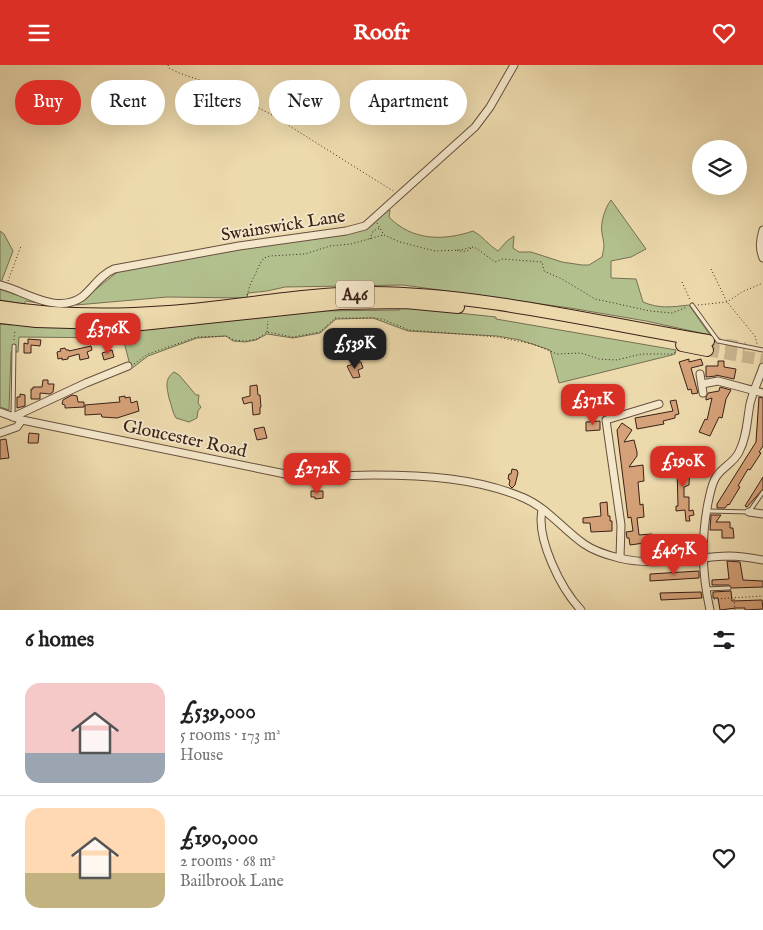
<!DOCTYPE html>
<html lang="en">
<head>
<meta charset="utf-8">
<style>
	:root { --surface:#fff; --page:#f2f2f2; --text:#202124; --muted:#757577; --line:#e0e0e0; --accent:#d93025 }
	body { margin:0; font-family:"IM FELL English",serif; background:var(--page); color:var(--text); height:100vh; display:flex; flex-direction:column; font-size:19px; white-space:nowrap }
	* { box-sizing:border-box; margin:0 }
	p { font-size:16px; color:var(--muted) }
	.icon { flex:none; width:28px; height:28px; fill:none; stroke:currentColor; stroke-width:2; stroke-linecap:round; stroke-linejoin:round }
	.map { position:relative; height:545px; overflow:hidden }
	.details { display:flex; flex-direction:column; background:var(--surface); flex:1 }
	.details>* { flex:none }
	.hud { position:absolute; left:15px; top:15px; width:500px; height:45px; display:flex; gap:10px }
	.fabs { position:absolute; left:692px; top:75px; display:grid; gap:10px }
	.fabs a { display:grid; place-items:center; width:55px; height:55px; border-radius:50%; background:var(--surface); box-shadow:0 5px 20px #0002; font-size:25px }
	.price { position:absolute; translate:-50% -42px; padding:0 11px; border-radius:10px; background:var(--accent); color:#fff; font-size:16px; line-height:32px; filter:drop-shadow(0 1px 2px #0008) }
	.price::after { content:''; position:absolute; left:50%; top:30px; width:15px; height:11px; margin-left:-8px; background:inherit; clip-path:polygon(0 0,100% 0,50% 100%) }
	.price.on { background:#222; color:#fff }
	ul { padding:0; list-style:none }
	li { display:flex; align-items:center; gap:15px; height:125px; padding:0 25px }
	li+li { border-top:1px solid var(--line) }
	li span { display:grid; place-items:center; flex:none; width:140px; height:100px; border-radius:15px; color:#555 }
	li>.icon { margin-inline-start:auto }
	span .icon { width:60px; height:60px; fill:#fffc; stroke-width:1 }
	li b { font-size:21px }
	h2 { display:flex; justify-content:space-between; align-items:center; height:60px; padding:0 25px; font-size:21px }
	.chip { padding:0 18px; border-radius:22px; background:var(--surface); box-shadow:0 5px 20px #0002; font-size:18px; line-height:45px }
	.chip.on { background:var(--accent); color:#fff }
	header { display:flex; justify-content:space-between; align-items:center; height:65px; padding:0 25px; background:var(--accent); color:#fff; font-size:22px; font-weight:700 }
	.map>svg:first-child { display:block }
	.green { fill:#b2c08e; stroke:#767053 }
	.building { fill:#d5a178; stroke:#3b2118 }
	.lines { fill:none; stroke-linecap:round; stroke-linejoin:round }
	.highway-tunnel { stroke:#c9b48e; stroke-width:12; stroke-dasharray:12 6; stroke-linecap:butt }
	.lane-casing { stroke:#674f3d; stroke-width:5 }
	.street-casing { stroke:#674f3d; stroke-width:9 }
	.highway-casing { stroke:#3b2118; stroke-width:14 }
	.path { stroke:#3b2118; stroke-width:1; stroke-dasharray:1 2.5; stroke-linecap:butt }
	.lane { stroke:#f3e6c9; stroke-width:3 }
	.street { stroke:#f3e6c9; stroke-width:7 }
	.highway { stroke:#ecd9ac; stroke-width:12 }
	.labels { text-anchor:middle; stroke-width:4; stroke-linejoin:round; paint-order:stroke }
	.shield { fill:#f3e6c9; stroke:#725c4d; stroke-width:1 }
	.shield-label { font-size:16px; font-weight:bold; fill:#3b2118 }
	.street-label { font-size:18px; fill:#3b2118; stroke:#f3e6c9 }
</style>
</head>
<body>
<header><svg class="icon" aria-label="menu" viewBox="0 0 24 24"><path d="M4 6h16M4 12h16M4 18h16"/></svg>Roofr<svg class="icon" aria-label="heart" viewBox="0 0 24 24"><path d="M12 20l-8-8c-3-5 5-10 8-4 3-6 11-1 8 4z"/></svg></header>
<div class="map">
<svg width="763" height="545" viewBox="0 0 763 545">
	<rect width="100%" height="100%" fill="#ecd9ac"/>
	<filter id="stains"><feTurbulence type="fractalNoise" baseFrequency=".004" numOctaves="4"/><feColorMatrix values="0 0 0 0 .2 0 0 0 0 .09 0 0 0 0 .02 0 0 0 .5 -.17"/></filter>
	<radialGradient id="worn" r=".72"><stop offset=".6" stop-color="#630" stop-opacity="0"/><stop offset="1" stop-color="#630" stop-opacity=".3"/></radialGradient>
	<g class="green">
		<path d="M611,135l35,49 -15,8 -20,4v17l25,1 7,23c16,7 29,5 46,3l21,30 -64,-14 -76,-13 -167,-23 -118,2 -18,4 -19,2 -1,5 -80,-1 -91,8 44,-35 75,-15 151,-21 39,-24h5l-1,7c23,24 55,24 84,14 10,5 15,14 25,20l9,-10 7,-5 -1,12 6,4h12l31,10 20,3h7l13,-8c3,-13 2,-12 0,-24 -2,-10 3,-25 9,-33z"/>
		<path d="M0,166l4,3 9,17 -13,34z"/>
		<path d="M0,221l50,19 -24,-4 -2,3 -24,-4z"/>
		<path d="M401,242l95,10v2l180,31 -1,4 -3,1 -113,28 -9,-33 -30,-10 -23,-4 -89,-5 -35,-13 -37,1 -16,14 -27,5 -26,-4 -11,6 -11,2 -12,-1 -7,-5 -29,2 -49,18 -17,13 -8,-31 -104,-1 -1,15h-7l-2,58 -9,-3v-83l12,1v-4l304,-10 83,-1z"/>
		<path d="M174,307l5,3 17,20h3l-1,8 3,4 -3,4 -1,7 -8,4 -13,-4c-4,-6 -4,-12 -7,-20 -2,-10 -5,-19 5,-26z"/>
	</g>
	<g class="building">
		<path d="M28,274l13,1 -1,6 -9,-1v8h-7v-10l4,1z"/>
		<path d="M91,281l1,4 -5,2 2,6 -9,2 -1,-6 -11,3v2l-6,1v-2l-4,1 -1,-7 4,-1 -1,-2 5,-1 1,2h3v1z"/>
		<path d="M112,285l2,7 -10,3 -2,-7z"/>
		<path d="M689,294v3l12,-3 2,6 -12,3 7,25 -6,1 -1,-5 -3,1 -9,-28z"/>
		<path d="M718,296h6v6l12,2 -2,10 -18,-4v1l-10,1v-11h12z"/>
		<path d="M361,297l2,6 -5,2 2,7 -7,1 -6,-12z"/>
		<path d="M43,315h5v4h6l-1,8 -3,2 -10,-1v6h-9v-10h2v-2h9z"/>
		<path d="M257,320l1,10h2l1,12h-1v7l-7,1 -1,-13 -8,2 -2,-6 8,-2v-10z"/>
		<path d="M720,322l11,3 -5,9 -4,19 -3,-1 -9,19 -11,-4 6,-13 2,1 5,-22 -6,2v-3l2,-4 11,-2z"/>
		<path d="M20,329l5,1v11l-8,2v-11h3z"/>
		<path d="M72,330l5,1 1,6h6v5l-19,1v-3l-3,-1 1,-4z"/>
		<path d="M125,331v2l5,-1 1,6 6,-2 2,10 -22,7 -15,-1 -1,-3 -16,1v-10l35,-3 -1,-5z"/>
		<path d="M759,332l4,1v48l-4,6 2,1 -11,17 -2,-1 -6,10 -4,7 2,1 -11,18 -1,-1 -3,4h-8v-4l39,-62z"/>
		<path d="M571,334l1,4 6,-1 1,7 -7,1 1,3h-6l-2,-13z"/>
		<path d="M676,335l3,14 -4,1v3l-12,3 1,3 -27,5 -2,-11 38,-7 -3,-10z"/>
		<path d="M600,356v9l-14,1v-9z"/>
		<path d="M622,358l10,7 -8,12 10,-2 3,12v4l-8,11 14,-2 1,16 -6,1 2,23 3,-1 1,13 -7,1 2,17 13,-1 2,11 -10,1v-3l-14,2 -1,-7h-2l-1,-6 7,-1 -2,-14 -3,1 -11,-88z"/>
		<path d="M264,362l3,11 -10,2 -3,-11z"/>
		<path d="M29,368l10,1 -1,9h-10z"/>
		<path d="M6,374l3,19 -9,1v-19z"/>
		<path d="M671,396h8v3h11l-1,21 -5,2v10h5v14l4,-1 1,5 -5,1 1,5h-4l-1,-11 -9,1v-5h2l-1,-40h-6z"/>
		<path d="M512,404l5,1 1,3 -3,12 -3,3 -3,-3 1,-5 -2,-1 1,-5h2z"/>
		<path d="M763,412v12l-16,18 -2,-1z"/>
		<path d="M311,426h12v7l-8,1v-2h-4z"/>
		<path d="M607,437l1,14h2v5h2v10l-21,1 -1,-9h-7v-5l18,-2 -1,-13z"/>
		<path d="M711,450h10l-5,7h14v6h3l1,10h-12v-8h-12z"/>
		<path d="M727,496l13,1 3,18 20,1v6l-31,1 -3,-3h-17v-5l17,-1z"/>
		<path d="M699,506v7l-49,3v-7z"/>
		<path d="M731,526l1,10 30,-1 1,9 -18,1v-2h-9l-16,2 -2,-12h-5v-6z"/>
		<path d="M701,527l1,6 -41,2 -1,-7z"/>
	</g>
	<g class="lines">
		<g class="highway-tunnel">
			<path d="M708,276l37,7"/>
			<path d="M707,285l56,10"/>
		</g>
		<defs>
			<g id="lane">
				<path d="M692,240l26,36 45,9"/>
				<path d="M13,351l1,-70"/>
				<path d="M708,446l41,1 14,-20"/>
				<path d="M707,524l22,-1"/>
			</g>
			<g id="street">
				<path d="M763,165c-3,10 -4,18 0,28"/>
				<path d="M0,220c25,6 56,30 82,12 11,-9 18,-22 32,-28l125,-23 107,-15 19,-5 110,-99 15,-20 24,-42"/>
				<path d="M700,309l3,19"/>
				<path d="M702,319l16,-3 45,12"/>
				<path d="M0,347l22,8 273,56c26,2 53,-1 79,-1 50,0 104,3 150,23 23,10 40,32 60,46 10,7 23,11 35,14 36,9 74,-1 110,-2 12,0 23,2 34,4"/>
				<path d="M13,352l73,-34 42,-17"/>
				<path d="M0,368l17,-6 5,-7"/>
				<path d="M542,445c-6,29 19,79 39,100"/>
				<path d="M749,447l14,2"/>
				<path d="M620,493l1,-33 -15,-105 53,-16"/>
				<path d="M710,545c-8,-35 -9,-71 -2,-107 2,-8 3,-18 8,-26 6,-10 18,-14 23,-25 8,-15 8,-32 11,-48 3,-13 9,-25 13,-37"/>
			</g>
			<g id="highway">
				<path d="M0,242c55,9 114,9 169,5 68,-5 135,-19 203,-19 112,1 226,30 336,48"/>
				<path d="M0,252l36,4 106,3 198,-21 65,-1 53,5"/>
				<path d="M682,280l25,5"/>
			</g>
		</defs>
		<use href="#lane" class="lane-casing"/>
		<use href="#street" class="street-casing"/>
		<use href="#highway" class="highway-casing"/>
		<g class="path">
			<path d="M168,0l1,3 10,5 41,14 52,28 121,76"/>
			<path d="M377,158l7,12 16,7 35,9 26,-1 11,-3 4,1 19,14 8,-3 39,3 2,9 18,8 33,20 14,3 41,9 22,2 15,-6"/>
			<path d="M370,174l3,-8 7,-3"/>
			<path d="M457,185c5,2 11,2 14,-2"/>
			<path d="M711,204l16,33 28,34 2,8"/>
			<path d="M8,216l13,-35"/>
			<path d="M682,217l8,18"/>
			<path d="M247,230l3,-10 11,-23 3,-4 6,-2 35,-2 25,-8 21,-2 32,-9"/>
			<path d="M698,240l29,-3 15,-10 21,-9"/>
			<path d="M267,267l1,-11"/>
			<path d="M14,275l1,-10"/>
			<path d="M134,299l14,-10 49,-17 29,-1 8,4 12,1 11,-2 10,-7 26,5 27,-5 15,-14h39l8,1 27,11 88,7 36,7 24,10 24,-1 18,6 17,1 26,-6h30l4,-2"/>
			<path d="M714,534l49,-3"/>
			<path d="M734,534l1,11"/>
		</g>
		<use href="#lane" class="lane"/>
		<use href="#street" class="street"/>
		<use href="#highway" class="highway"/>
	</g>
	<g class="labels">
		<rect class="shield" x="336" y="215.5" width="38" height="27" rx="4"/>
		<g class="shield-label">
			<text x="355" y="235">A46</text>
		</g>
		<g class="street-label">
			<text transform="translate(283 160) rotate(-9)" y="6">Swainswick Lane</text>
			<text transform="translate(185 373) rotate(12)" y="6">Gloucester Road</text>
		</g>
	</g>
	<rect width="100%" height="100%" filter="url(#stains)"/>
	<rect width="100%" height="100%" fill="url(#worn)"/>
</svg>
<div class="fabs">
<a><svg class="icon" aria-label="layers" viewBox="0 0 24 24"><path d="M12 4l9 5-9 5-9-5zM3 14l9 5 9-5"/></svg></a>
</div>
<b class="price" style="left:108px;top:290px">£376K</b>
<b class="price on" style="left:355px;top:305px">£539K</b>
<b class="price" style="left:593px;top:361px">£371K</b>
<b class="price" style="left:683px;top:423px">£190K</b>
<b class="price" style="left:317px;top:430px">£272K</b>
<b class="price" style="left:674px;top:511px">£467K</b>
<div class="hud">
<a class="chip on">Buy</a>
<a class="chip">Rent</a>
<a class="chip">Filters</a>
<a class="chip">New</a>
<a class="chip">Apartment</a>
</div>
</div>
<section class="details">
<h2>6 homes<svg class="icon" aria-label="filters" viewBox="0 0 24 24"><path d="M4 7h16M4 17h16"/><circle cx="9" cy="7" r="2"/><circle cx="15" cy="17" r="2"/></svg></h2>
<ul>
<li><span style="background:linear-gradient(#f6c9c9 70%,#9aa5b1 0)"><svg class="icon" aria-label="home" viewBox="0 0 24 24"><path d="M3 11l9-7 9 7M6 9v11h12V9"/></svg></span><div><b>£539,000</b><p>5 rooms · 173 m²</p><p>House</p></div><svg class="icon" aria-label="heart" viewBox="0 0 24 24"><path d="M12 20l-8-8c-3-5 5-10 8-4 3-6 11-1 8 4z"/></svg></li>
<li><span style="background:linear-gradient(#ffd9b3 65%,#c2b280 0)"><svg class="icon" aria-label="home" viewBox="0 0 24 24"><path d="M3 11l9-7 9 7M6 9v11h12V9"/></svg></span><div><b>£190,000</b><p>2 rooms · 68 m²</p><p>Bailbrook Lane</p></div><svg class="icon" aria-label="heart" viewBox="0 0 24 24"><path d="M12 20l-8-8c-3-5 5-10 8-4 3-6 11-1 8 4z"/></svg></li>
</ul>
</section>
</body>
</html>
